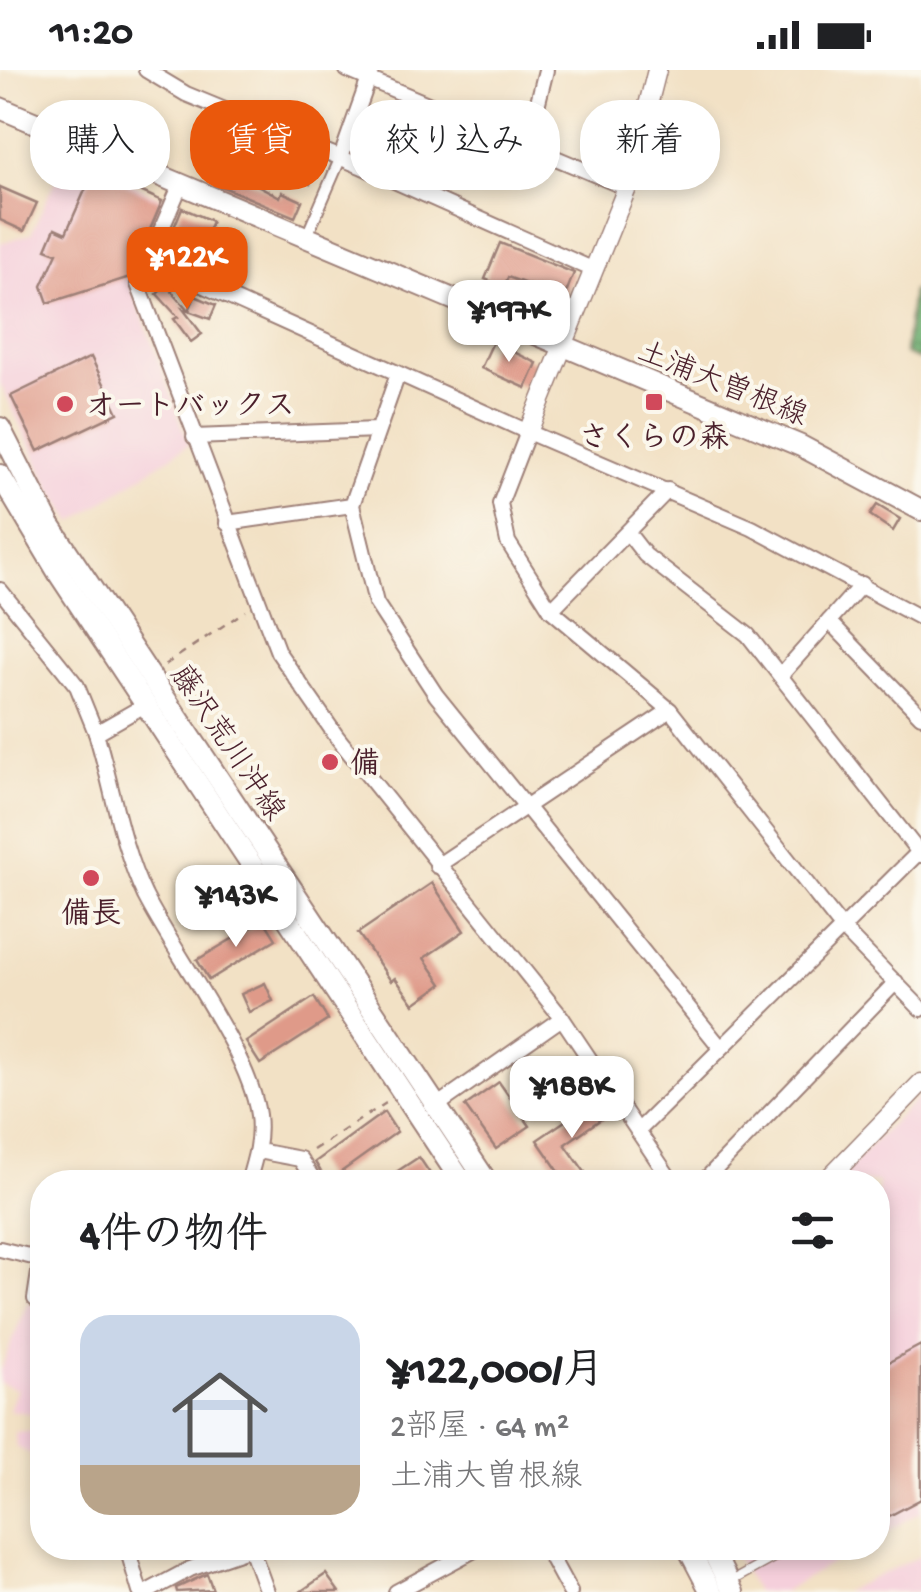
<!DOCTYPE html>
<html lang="ja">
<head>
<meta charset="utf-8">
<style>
	:root { --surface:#fff; --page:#f2f2f2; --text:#202124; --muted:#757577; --accent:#ea580c }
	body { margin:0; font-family:"Gochi Hand","Klee One",sans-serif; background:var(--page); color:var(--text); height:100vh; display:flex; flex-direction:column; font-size:38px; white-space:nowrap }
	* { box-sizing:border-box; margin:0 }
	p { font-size:32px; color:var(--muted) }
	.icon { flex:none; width:55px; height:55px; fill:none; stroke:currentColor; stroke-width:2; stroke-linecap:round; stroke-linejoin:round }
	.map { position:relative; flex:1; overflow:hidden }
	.panel { position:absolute; left:30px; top:1100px; width:860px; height:390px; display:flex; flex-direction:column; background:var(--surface); border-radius:40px; box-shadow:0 5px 15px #0003 }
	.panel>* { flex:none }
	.hud { position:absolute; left:30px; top:30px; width:862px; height:90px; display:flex; gap:20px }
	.price { position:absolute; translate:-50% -85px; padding:0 22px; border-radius:20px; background:#fff; color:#222; font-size:32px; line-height:65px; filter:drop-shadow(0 2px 5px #0008) }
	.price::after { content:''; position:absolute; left:50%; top:60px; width:30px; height:22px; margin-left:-15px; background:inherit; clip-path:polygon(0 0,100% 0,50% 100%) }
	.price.active { background:var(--accent); color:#fff }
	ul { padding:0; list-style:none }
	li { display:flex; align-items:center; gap:30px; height:250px; padding:0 50px }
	li span { display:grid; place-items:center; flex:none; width:280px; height:200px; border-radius:30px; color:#555 }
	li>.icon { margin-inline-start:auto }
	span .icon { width:120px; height:120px; fill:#fffc; stroke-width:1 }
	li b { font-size:42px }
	h2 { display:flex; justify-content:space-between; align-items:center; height:120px; padding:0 50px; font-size:42px }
	.chip { padding:0 35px; border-radius:40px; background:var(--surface); box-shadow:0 5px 15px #0003; font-size:35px; line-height:90px }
	.chip.active { background:var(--accent); color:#fff }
	.status { display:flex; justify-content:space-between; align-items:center; height:70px; padding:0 50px; background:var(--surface); direction:ltr }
	.status svg { height:28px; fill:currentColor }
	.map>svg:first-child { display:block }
	.built { fill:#f5cfdb }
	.forest { fill:url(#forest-crowns); stroke:#5e6850; stroke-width:2.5 }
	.building { fill:#df9a89 }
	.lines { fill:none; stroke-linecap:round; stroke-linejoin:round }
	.service-casing { stroke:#9e8078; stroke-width:11 }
	.pedestrian-casing { stroke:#9e8078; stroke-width:14 }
	.minor-casing { stroke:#9e8078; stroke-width:18 }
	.tertiary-casing { stroke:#9e8078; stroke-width:21 }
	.secondary-casing { stroke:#9e8078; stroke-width:24 }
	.path { stroke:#9e8078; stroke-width:2.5; stroke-dasharray:8 8; stroke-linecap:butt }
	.service { stroke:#fff; stroke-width:8 }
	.pedestrian { stroke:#fff; stroke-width:10 }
	.minor { stroke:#fff; stroke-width:14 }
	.tertiary { stroke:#fff; stroke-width:18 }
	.secondary { stroke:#fff; stroke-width:20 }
	.poi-dot { fill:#d1495b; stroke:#fbf7ec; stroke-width:4 }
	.labels { text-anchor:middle; stroke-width:8; stroke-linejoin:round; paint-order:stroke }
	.street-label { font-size:30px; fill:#4a1f2b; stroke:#fbf7ec }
	.poi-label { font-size:30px; font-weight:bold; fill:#4a1f2b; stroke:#fbf7ec; text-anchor:start }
</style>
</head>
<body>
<div class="status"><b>11:20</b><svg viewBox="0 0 49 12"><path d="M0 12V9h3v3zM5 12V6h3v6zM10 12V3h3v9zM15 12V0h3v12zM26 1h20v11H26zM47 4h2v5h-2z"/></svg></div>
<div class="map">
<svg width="921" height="1522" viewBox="0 0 921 1522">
	<defs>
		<pattern id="forest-crowns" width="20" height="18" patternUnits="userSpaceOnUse" patternTransform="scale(2.5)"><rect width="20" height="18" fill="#72b275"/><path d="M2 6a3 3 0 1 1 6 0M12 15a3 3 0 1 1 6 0" fill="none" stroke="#609060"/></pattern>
	</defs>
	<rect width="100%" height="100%" fill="#fbf7ec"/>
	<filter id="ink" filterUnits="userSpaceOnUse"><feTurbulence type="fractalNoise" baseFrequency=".01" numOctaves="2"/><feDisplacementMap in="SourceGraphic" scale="20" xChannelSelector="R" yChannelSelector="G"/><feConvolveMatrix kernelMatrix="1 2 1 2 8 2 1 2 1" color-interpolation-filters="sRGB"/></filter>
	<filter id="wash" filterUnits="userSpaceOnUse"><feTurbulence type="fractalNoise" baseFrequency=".0048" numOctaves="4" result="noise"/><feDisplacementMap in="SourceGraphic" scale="40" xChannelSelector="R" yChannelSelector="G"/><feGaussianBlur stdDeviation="2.25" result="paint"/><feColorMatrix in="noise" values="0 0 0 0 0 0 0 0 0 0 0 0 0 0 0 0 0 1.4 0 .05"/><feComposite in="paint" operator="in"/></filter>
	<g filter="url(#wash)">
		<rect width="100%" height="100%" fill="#f2e1c5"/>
		<g class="built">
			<path d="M67,84l100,46 -37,82 59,162 -116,78 -24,-36 -49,-103v-140l31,-9z"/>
			<path d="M921,1023v419l-43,25v-355h-43z"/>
			<path d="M28,1232l14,5v159l-9,-1 -2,-11 -15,-7 -1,-15 22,-2 -2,-16 -26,-4 8,-21 -17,-6v-12z"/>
			<path d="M732,1478h127l-77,44h-26z"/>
			<path d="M921,1486v36h-78z"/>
		</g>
		<path class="forest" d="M921,218v72l-16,-6 7,-62z"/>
		<g id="blocks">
			<g class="building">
				<path d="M231,55l87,42 -8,17 -88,-40z"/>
				<path d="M223,97l57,30 2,-5 20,9 -7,16 -79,-33z"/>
				<path d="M94,100l68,31 -32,76 -82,26 -6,-17 15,-33 -11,-4 9,-21 11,5z"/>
				<path d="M0,117l37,16 -13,28 -24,-11z"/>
				<path d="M182,138l30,13 -9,22 -30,-13z"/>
				<path d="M500,173l74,30 -10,25 -56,-21 -4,10 -19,-8z"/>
				<path d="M166,215l23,26 6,-15 21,9 -6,14 -27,-10 19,25 -11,8 -17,-23 4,-2 -21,-23z"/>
				<path d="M493,272l44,21 -11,25 -45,-20z"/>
				<path d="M91,287l27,56 -80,38 -27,-55z"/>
				<path d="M877,435l23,14 -7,12 -23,-16z"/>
				<path d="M432,813l32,48 -40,27 18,26 -28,20 -19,-26 -4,3 -33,-48z"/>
				<path d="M264,850l12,19 -67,41 -12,-20z"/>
				<path d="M265,913l8,18 -24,11 -8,-18z"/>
				<path d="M314,927l14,23 -68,44 -14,-22z"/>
				<path d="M499,1012l31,44 -34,23 -31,-43z"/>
				<path d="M599,1028l11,15 -45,31 27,38h-26l-29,-42z"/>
				<path d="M384,1042l13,20 -70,50 -12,-20z"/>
				<path d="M419,1087l14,21 -8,4h-44z"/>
				<path d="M921,1275v154l-43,23v-154z"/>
				<path d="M207,1504l6,16 -36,2 -1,-4z"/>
				<path d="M326,1504l13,18h-39z"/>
			</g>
		</g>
	</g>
	<g filter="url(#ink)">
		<use href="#blocks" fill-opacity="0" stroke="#9e8078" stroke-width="2.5"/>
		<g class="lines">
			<defs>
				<path id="service" d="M728,1513l47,-26 7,-9"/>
				<path id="pedestrian" d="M309,161l32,-74"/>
				<g id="minor">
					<path d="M146,0l40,24 177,73 231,103"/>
					<path d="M347,0l280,118"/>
					<path d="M527,76l19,-76"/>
					<path d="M341,87l31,-87"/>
					<path d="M180,116l-42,98 140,368 59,85 225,281 110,164"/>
					<path d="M149,191l379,171 224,96 169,90"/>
					<path d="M398,304l-46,131 24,98 60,92 285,353"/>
					<path d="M528,362l-28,72 8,38 43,68 119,100 172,218 79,81"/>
					<path d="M194,367l183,-7"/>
					<path d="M227,453l125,-18"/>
					<path d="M628,463l17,22 103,80 173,220"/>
					<path d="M0,520l77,96 19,47"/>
					<path d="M551,540l117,-120"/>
					<path d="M829,551l92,95"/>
					<path d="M781,605l81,-91"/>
					<path d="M145,635l-49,28c17,55 24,111 49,163 30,59 105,157 113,219 3,24 -3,44 -10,67"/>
					<path d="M437,796l233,-156"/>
					<path d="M435,1037l127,-89"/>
					<path d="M638,1061l283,-281"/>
					<path d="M258,1081l42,8 15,23"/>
					<path d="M703,1112l193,-200"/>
					<path d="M0,1179l41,10 -6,40 7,2"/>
					<path d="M127,1478l13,44"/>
					<path d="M546,1478l24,44"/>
					<path d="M147,1522l43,-23 61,-21 16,44"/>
					<path d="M396,1522l82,-44"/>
				</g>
				<g id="tertiary">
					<path d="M528,362l99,-244 30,-118"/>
					<path d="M825,1112l96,-99"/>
				</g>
				<g id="secondary">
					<path d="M0,38l801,338 120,64"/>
					<path d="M0,358l49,96 438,658"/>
					<path d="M0,405l59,99 403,608"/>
					<path d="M688,1478l23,44"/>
					<path d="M711,1478l22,44"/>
				</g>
			</defs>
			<use href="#service" class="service-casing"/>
			<use href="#pedestrian" class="pedestrian-casing"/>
			<use href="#minor" class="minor-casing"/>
			<use href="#tertiary" class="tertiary-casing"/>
			<use href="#secondary" class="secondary-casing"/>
			<g class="path">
				<path d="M165,595l80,-54"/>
				<path d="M313,1080l73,-47"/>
			</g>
			<use href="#service" class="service"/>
			<use href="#pedestrian" class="pedestrian"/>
			<use href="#minor" class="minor"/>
			<use href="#tertiary" class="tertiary"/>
			<use href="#secondary" class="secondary"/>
		</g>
	</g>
	<g class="poi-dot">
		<rect x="644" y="322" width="20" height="20" rx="5"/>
		<circle cx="65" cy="334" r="10"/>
		<circle cx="330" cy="692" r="10"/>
		<circle cx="91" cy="808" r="10"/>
	</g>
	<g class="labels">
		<g class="street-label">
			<text transform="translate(723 312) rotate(22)" y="10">土浦大曽根線</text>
			<text transform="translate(229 672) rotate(56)" y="10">藤沢荒川沖線</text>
		</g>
		<g class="poi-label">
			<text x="85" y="344">オートバックス</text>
			<text x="654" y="376" text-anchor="middle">さくらの森</text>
			<text x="350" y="702">備</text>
			<text x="91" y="852" text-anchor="middle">備長</text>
		</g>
	</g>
</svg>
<b class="price active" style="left:187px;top:242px">¥122K</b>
<b class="price" style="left:509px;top:295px">¥197K</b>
<b class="price" style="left:236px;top:880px">¥143K</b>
<b class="price" style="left:572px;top:1071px">¥188K</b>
<div class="hud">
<a class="chip">購入</a>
<a class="chip active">賃貸</a>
<a class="chip">絞り込み</a>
<a class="chip">新着</a>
</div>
<section class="panel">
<h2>4件の物件<svg class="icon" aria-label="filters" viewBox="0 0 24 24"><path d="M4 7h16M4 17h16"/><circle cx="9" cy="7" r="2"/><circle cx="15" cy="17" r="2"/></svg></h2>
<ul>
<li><span style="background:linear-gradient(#c9d6e8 75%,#b9a48a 0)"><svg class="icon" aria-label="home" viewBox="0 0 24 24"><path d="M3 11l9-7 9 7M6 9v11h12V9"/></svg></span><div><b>¥122,000/月</b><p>2部屋 · 64 m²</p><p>土浦大曽根線</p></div></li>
</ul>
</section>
</div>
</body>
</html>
